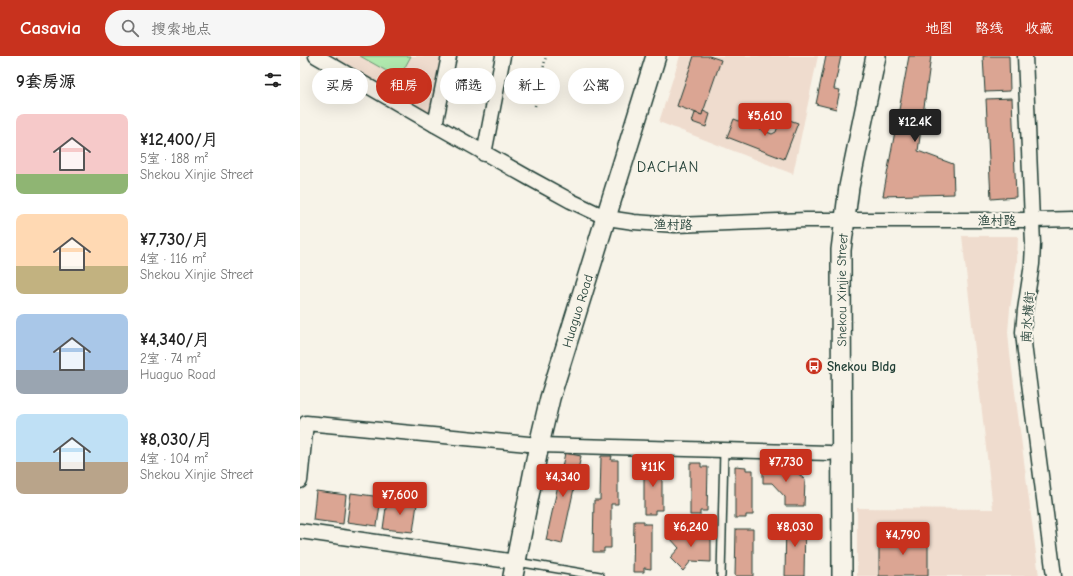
<!DOCTYPE html>
<html lang="zh">
<head>
<meta charset="utf-8">
<style>
	:root { --surface:#fff; --page:#f6f6f6; --text:#222; --muted:#767676; --accent:#c8321e }
	body { margin:0; font-family:"Comic Neue","LXGW WenKai TC",sans-serif; background:var(--page); color:var(--text); height:100vh; display:flex; flex-direction:column; font-size:15px; white-space:nowrap }
	* { box-sizing:border-box; margin:0 }
	p { font-size:13px; color:var(--muted) }
	.icon { flex:none; width:22px; height:22px; fill:none; stroke:currentColor; stroke-width:2; stroke-linecap:round; stroke-linejoin:round }
	.map { position:relative; flex:1; overflow:hidden }
	.side { display:flex; flex-direction:column; background:var(--surface); width:300px }
	.side>* { flex:none }
	.guide { position:absolute; left:12px; top:12px; width:380px; height:36px; display:flex; gap:8px }
	.price { position:absolute; translate:-50% -34px; padding:0 9px; border-radius:4px; background:var(--accent); color:#fff; font-size:13px; line-height:26px; filter:drop-shadow(0 1px 2px #0008) }
	.price::after { content:''; position:absolute; left:50%; top:24px; width:12px; height:9px; margin-left:-6px; background:inherit; clip-path:polygon(0 0,100% 0,50% 100%) }
	.price.on { background:#222; color:#fff }
	ul { padding:0; list-style:none }
	li { display:flex; align-items:center; gap:12px; height:100px; padding:0 16px }
	li span { display:grid; place-items:center; flex:none; width:112px; height:80px; border-radius:8px; color:#555 }
	li>.icon { margin-inline-start:auto }
	span .icon { width:48px; height:48px; fill:#fffc; stroke-width:1 }
	li b { font-size:17px }
	h2 { display:flex; justify-content:space-between; align-items:center; height:48px; padding:0 16px; font-size:17px }
	.tag { padding:0 14px; border-radius:18px; background:var(--surface); box-shadow:0 4px 16px #0002; font-size:14px; line-height:36px }
	.tag.on { background:var(--accent); color:#fff }
	header { display:flex; align-items:center; gap:24px; box-sizing:border-box; height:56px; padding:0 20px; background:var(--accent); color:#fff }
	header strong { font-size:19px }
	nav { display:flex; gap:22px; margin-inline-start:auto; font-size:14px }
	.search { width:280px; height:36px; background:var(--page); display:flex; align-items:center; gap:10px; box-sizing:border-box; padding:0 14px; border-radius:22px; color:var(--muted); font-size:15px }
	main { display:flex; flex:1; min-height:0 }
	.map>svg:first-child { display:block }
	.built { fill:#efdcce }
	.green { fill:#b0e9ae; stroke:#689371 }
	.building { fill:#dba593; stroke:#1f3d34 }
	.lines { fill:none; stroke-linecap:round; stroke-linejoin:round }
	.lane-casing { stroke:#1f3d34; stroke-width:10 }
	.street-casing { stroke:#1f3d34; stroke-width:17 }
	.secondary-casing { stroke:#1f3d34; stroke-width:22 }
	.path { stroke:#1f3d34; stroke-width:2.5; stroke-dasharray:1 3; stroke-linecap:butt }
	.lane { stroke:#f7f3e8; stroke-width:7 }
	.street { stroke:#f7f3e8; stroke-width:14 }
	.secondary { stroke:#f7f3e8; stroke-width:19 }
	.labels { text-anchor:middle; stroke-width:4; stroke-linejoin:round; paint-order:stroke }
	.street-label { font-size:13px; fill:#1f3d34; stroke:#f7f3e8 }
	.poi-label { font-size:13px; font-weight:bold; fill:#1f3d34; stroke:#f7f3e8; text-anchor:start }
	.quarter-label { font-size:15px; letter-spacing:1px; fill:#1f3d34; stroke:#f7f3e8 }
</style>
</head>
<body>
<header>
<strong>Casavia</strong>
<div class="search"><svg class="icon" aria-label="search" viewBox="0 0 24 24"><circle cx="10" cy="10" r="6"/><path d="M15 15l6 6"/></svg>搜索地点</div>
<nav><a>地图</a><a>路线</a><a>收藏</a></nav>
</header>
<main>
<section class="side">
<h2>9套房源<svg class="icon" aria-label="filters" viewBox="0 0 24 24"><path d="M4 7h16M4 17h16"/><circle cx="9" cy="7" r="2"/><circle cx="15" cy="17" r="2"/></svg></h2>
<ul>
<li><span style="background:linear-gradient(#f6c9c9 75%,#8fb573 0)"><svg class="icon" aria-label="home" viewBox="0 0 24 24"><path d="M3 11l9-7 9 7M6 9v11h12V9"/></svg></span><div><b>¥12,400/月</b><p>5室 · 188 m²</p><p>Shekou Xinjie Street</p></div></li>
<li><span style="background:linear-gradient(#ffd9b3 65%,#c2b280 0)"><svg class="icon" aria-label="home" viewBox="0 0 24 24"><path d="M3 11l9-7 9 7M6 9v11h12V9"/></svg></span><div><b>¥7,730/月</b><p>4室 · 116 m²</p><p>Shekou Xinjie Street</p></div></li>
<li><span style="background:linear-gradient(#a9c7e8 70%,#9aa5b1 0)"><svg class="icon" aria-label="home" viewBox="0 0 24 24"><path d="M3 11l9-7 9 7M6 9v11h12V9"/></svg></span><div><b>¥4,340/月</b><p>2室 · 74 m²</p><p>Huaguo Road</p></div></li>
<li><span style="background:linear-gradient(#bfe0f5 60%,#b9a48a 0)"><svg class="icon" aria-label="home" viewBox="0 0 24 24"><path d="M3 11l9-7 9 7M6 9v11h12V9"/></svg></span><div><b>¥8,030/月</b><p>4室 · 104 m²</p><p>Shekou Xinjie Street</p></div></li>
</ul>
</section>
<div class="map">
<svg width="773" height="520" viewBox="0 0 773 520">
	<rect width="100%" height="100%" fill="#f7f3e8"/>
	<filter id="ink" filterUnits="userSpaceOnUse"><feTurbulence type="fractalNoise" baseFrequency=".025" numOctaves="2"/><feDisplacementMap in="SourceGraphic" scale="8" xChannelSelector="R" yChannelSelector="G"/><feConvolveMatrix kernelMatrix="1 2 1 2 8 2 1 2 1" color-interpolation-filters="sRGB"/></filter>
	<g filter="url(#ink)">
		<g class="built">
			<path d="M28,0h114l-13,59z"/>
			<path d="M380,0h138l-25,118 -134,-52z"/>
			<path d="M662,180h56l-1,26 -7,47 -2,23 2,22 29,222h-182v-68l136,1z"/>
		</g>
		<path class="green" d="M60,0h51l-12,22z"/>
		<g class="building">
			<path d="M394,0h15l12,4 -19,55 -25,-9z"/>
			<path d="M526,0h15l-7,33 6,1 -4,19 -20,-5z"/>
			<path d="M609,0h22l-13,95 35,13 1,30 -71,2z"/>
			<path d="M683,0h26l1,35 -25,1z"/>
			<path d="M712,42l4,99 -25,2 -5,-100z"/>
			<path d="M403,55l7,3 -4,13 -14,-5 3,-9 7,2z"/>
			<path d="M481,61l17,6 -14,36 -57,-22 7,-18 38,15 4,-2z"/>
			<path d="M265,397l16,3 -19,88 -16,-4z"/>
			<path d="M301,400h11l-1,4h7v44h-7v44h-7v4h-11l1,-52h6z"/>
			<path d="M344,406h11v4h7v44h-7v4h-11z"/>
			<path d="M390,407h11v4h7l-1,44h-7v4h-10z"/>
			<path d="M463,408h25l17,16 -1,26h-19v-9l-13,-14h-9z"/>
			<path d="M435,410l11,1v3h7v45h-7v3h-11z"/>
			<path d="M16,435l30,4 -3,29 -30,-4z"/>
			<path d="M51,437l30,4 -4,29 -30,-4z"/>
			<path d="M87,444l30,4 -4,28 -30,-3z"/>
			<path d="M486,463h12l-1,4h8l-1,53h-19z"/>
			<path d="M334,465h10v3h7v45l-7,-1v4h-11z"/>
			<path d="M383,469l9,10h19v27l-20,-1 -8,10 -13,-13 9,-10 -9,-10z"/>
			<path d="M436,473h17v47h-18z"/>
			<path d="M579,479l49,1v40h-49z"/>
		</g>
		<g class="lines">
			<defs>
				<g id="lane">
					<path d="M217,506l83,14"/>
					<path d="M421,520l3,-126"/>
				</g>
				<g id="street">
					<path d="M16,0l119,69 94,53 42,23 36,17 27,4 41,3 131,-5h226l41,-1"/>
					<path d="M725,0l8,188 -1,20 -7,46 -2,22 2,20 29,224"/>
					<path d="M135,69l14,-69"/>
					<path d="M184,98l19,-98"/>
					<path d="M0,425l6,-58 233,22 290,8"/>
					<path d="M0,475l216,31"/>
				</g>
				<g id="secondary">
					<path id="s1" d="M213,520l26,-131 11,-47 106,-342"/>
					<path id="s2" d="M542,520l-1,-326 8,-63 27,-131"/>
				</g>
			</defs>
			<use href="#lane" class="lane-casing"/>
			<use href="#street" class="street-casing"/>
			<use href="#secondary" class="secondary-casing"/>
			<path class="path" d="M235,50l11,-50"/>
			<use href="#lane" class="lane"/>
			<use href="#street" class="street"/>
			<use href="#secondary" class="secondary"/>
		</g>
	</g>
	<defs>
		<symbol id="bus-disc" viewBox="-11 -11 22 22"><circle r="9.5" fill="#c8321e" stroke="#f7f3e8"/><path d="M-5-6H5V4H4V6H2V4H-2V6H-4V4H-5ZM-3.5-4V0h7V-4ZM-3.5 1.2v1.5H-2V1.2ZM2 1.2v1.5H3.5V1.2Z" fill="#fff"/></symbol>
	</defs>
	<g fill-rule="evenodd">
		<use href="#bus-disc" x="504" y="300" width="20" height="20"/>
	</g>
	<g class="labels">
		<g class="street-label">
			<text x="697" y="169">渔村路</text>
			<text transform="translate(373 168) rotate(1)" y="5">渔村路</text>
			<text dy="5" stroke="none"><textPath href="#s2" startOffset="286">Shekou Xinjie Street</textPath></text>
			<text dy="5" stroke="none"><textPath href="#s1" startOffset="273">Huaguo Road</textPath></text>
			<text transform="translate(727 261) rotate(-86)" y="5">南水横街</text>
		</g>
		<g class="poi-label">
			<text x="527" y="315">Shekou Bldg</text>
		</g>
		<g class="quarter-label">
			<text x="368" y="116">DACHAN</text>
		</g>
	</g>
</svg>
<b class="price" style="left:465px;top:81px">¥5,610</b>
<b class="price on" style="left:615px;top:87px">¥12.4K</b>
<b class="price" style="left:486px;top:427px">¥7,730</b>
<b class="price" style="left:353px;top:432px">¥11K</b>
<b class="price" style="left:263px;top:442px">¥4,340</b>
<b class="price" style="left:100px;top:460px">¥7,600</b>
<b class="price" style="left:391px;top:492px">¥6,240</b>
<b class="price" style="left:495px;top:492px">¥8,030</b>
<b class="price" style="left:603px;top:500px">¥4,790</b>
<div class="guide">
<a class="tag">买房</a>
<a class="tag on">租房</a>
<a class="tag">筛选</a>
<a class="tag">新上</a>
<a class="tag">公寓</a>
</div>
</div>
</main>
</body>
</html>
